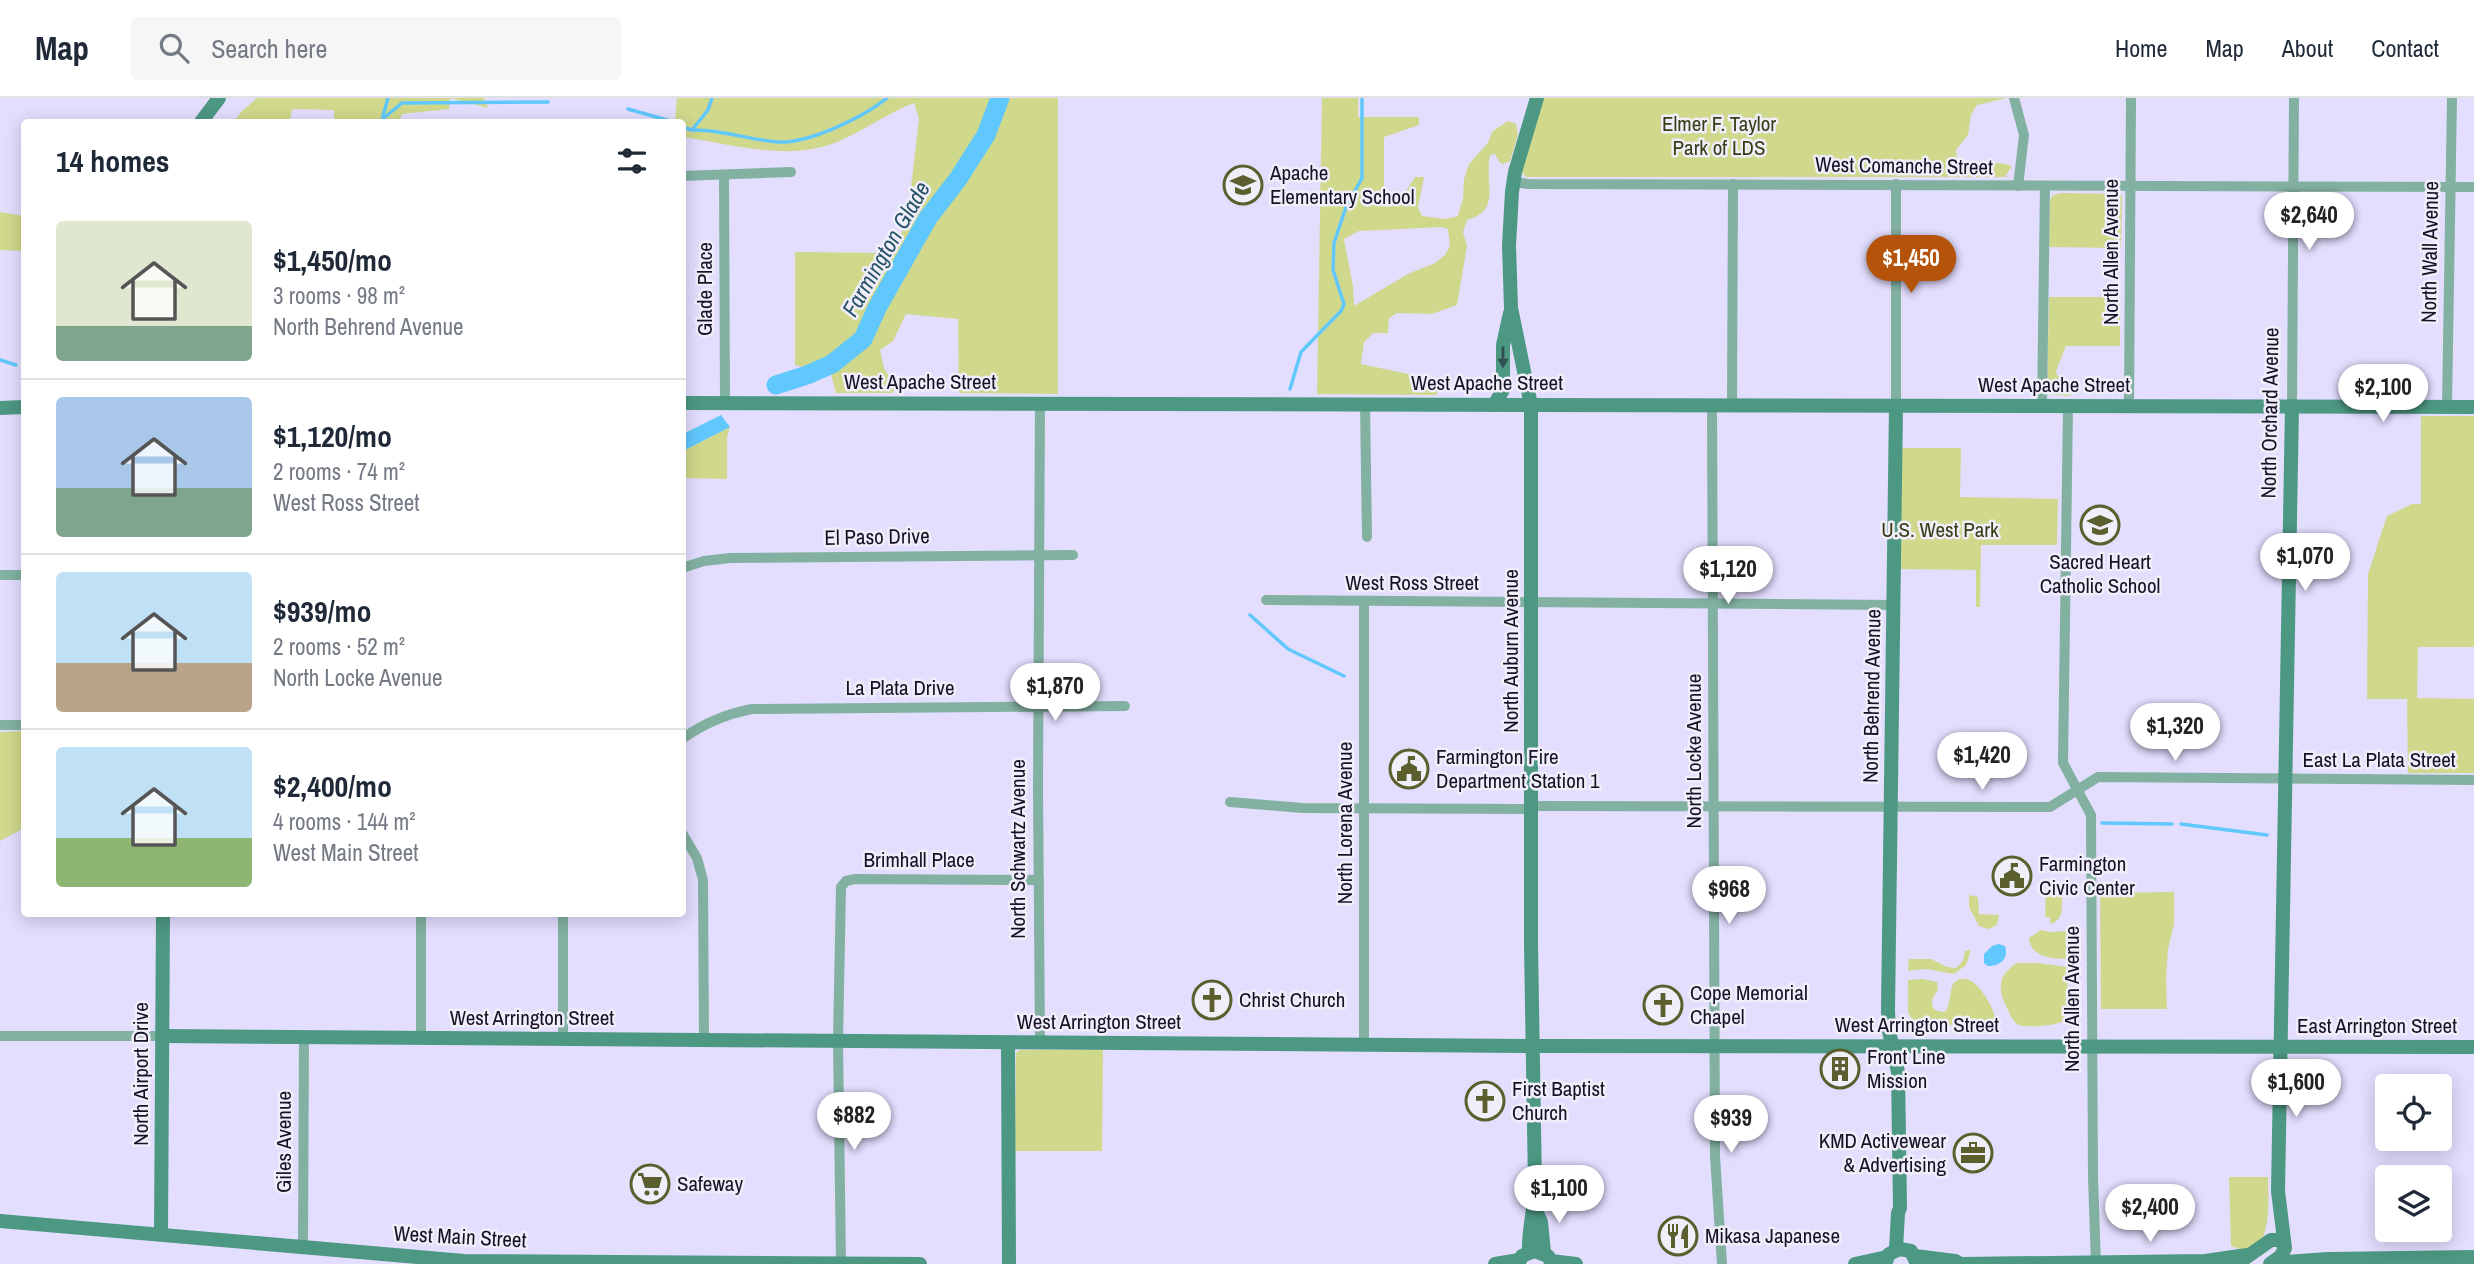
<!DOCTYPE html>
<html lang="en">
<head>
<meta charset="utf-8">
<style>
	:root { --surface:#fff; --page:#f6f6f7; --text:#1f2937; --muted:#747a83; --line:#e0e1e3; --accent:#b45309 }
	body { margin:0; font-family:"Archivo Narrow",sans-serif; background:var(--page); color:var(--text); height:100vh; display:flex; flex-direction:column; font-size:26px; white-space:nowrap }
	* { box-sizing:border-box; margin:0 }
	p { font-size:23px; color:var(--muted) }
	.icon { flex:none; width:38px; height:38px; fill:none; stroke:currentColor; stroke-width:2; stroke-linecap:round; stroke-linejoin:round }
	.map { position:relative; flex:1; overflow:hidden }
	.panel { position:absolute; left:21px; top:21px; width:665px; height:798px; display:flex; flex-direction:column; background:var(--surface); border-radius:7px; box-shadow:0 4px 18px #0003 }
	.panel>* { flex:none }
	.controls { position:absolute; left:2375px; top:976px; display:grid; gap:14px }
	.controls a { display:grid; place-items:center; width:77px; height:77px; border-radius:7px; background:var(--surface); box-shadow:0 4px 18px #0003; font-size:35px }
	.price { position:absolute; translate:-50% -60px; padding:0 16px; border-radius:24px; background:#fff; color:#222; font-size:23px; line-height:46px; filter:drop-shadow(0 2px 4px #0008) }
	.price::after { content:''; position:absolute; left:50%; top:42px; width:21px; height:16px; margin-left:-10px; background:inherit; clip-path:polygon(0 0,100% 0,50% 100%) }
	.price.current { background:var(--accent); color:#fff }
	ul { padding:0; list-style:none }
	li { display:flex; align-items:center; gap:21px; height:175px; padding:0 35px }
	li+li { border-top:2px solid var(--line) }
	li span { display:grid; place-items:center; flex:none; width:196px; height:140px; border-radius:7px; color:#555 }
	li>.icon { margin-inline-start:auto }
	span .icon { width:84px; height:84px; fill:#fffc; stroke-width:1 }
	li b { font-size:30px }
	h2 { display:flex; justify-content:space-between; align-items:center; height:84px; padding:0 35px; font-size:30px }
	header { display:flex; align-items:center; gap:42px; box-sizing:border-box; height:98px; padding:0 35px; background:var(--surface); border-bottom:2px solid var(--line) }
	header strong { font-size:33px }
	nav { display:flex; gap:38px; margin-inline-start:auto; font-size:24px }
	.search { width:490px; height:63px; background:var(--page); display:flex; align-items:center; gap:18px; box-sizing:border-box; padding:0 24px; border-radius:7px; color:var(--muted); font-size:26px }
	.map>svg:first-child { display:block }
	.green { fill:#d0d88b; fill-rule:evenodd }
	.water { fill:#60c8fd }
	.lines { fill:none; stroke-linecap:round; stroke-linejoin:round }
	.stream { stroke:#60c8fd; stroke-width:3.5 }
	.river { stroke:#60c8fd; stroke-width:19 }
	.street { stroke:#82b1a2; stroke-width:10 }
	.secondary { stroke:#4c9883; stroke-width:14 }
	.oneway { fill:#2e4e4f }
	.labels { text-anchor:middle; stroke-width:5; stroke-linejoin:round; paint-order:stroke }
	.park-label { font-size:21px; fill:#393c14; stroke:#f0eef9 }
	.street-label { font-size:21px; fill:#161225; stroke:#f0eef9 }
	.poi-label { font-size:21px; fill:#161225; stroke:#f0eef9; text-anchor:start }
	.water-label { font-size:23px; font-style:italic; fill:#285369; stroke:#f0eef9 }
</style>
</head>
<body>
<header>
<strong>Map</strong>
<div class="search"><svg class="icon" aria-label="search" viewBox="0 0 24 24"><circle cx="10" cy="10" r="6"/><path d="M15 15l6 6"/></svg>Search here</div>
<nav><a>Home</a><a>Map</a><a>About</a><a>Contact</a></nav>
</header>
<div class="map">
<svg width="2474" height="1166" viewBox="0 0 2474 1166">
	<rect width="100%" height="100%" fill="#e3ddfe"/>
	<g class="green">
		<path d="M257,0h227l4,10 -38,-10 -1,11 -47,5 -3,8h-65v-12l-42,-1 -2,13h-56l7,-10z"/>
		<path d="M677,0h321l-13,37 -29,43 -29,39 -27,48 -24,34 -16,36 -34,23 -19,10 -12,-3v-113l97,1 15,-32 12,-102 -5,-16c-26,10 -51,28 -77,39 -49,20 -105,2 -154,-5l-1,-15h-7z"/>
		<path d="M1002,0h56v296l-99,-1 -1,-74 -52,-5 -13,27 -13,9 4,18 11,19 -2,6h-57l-5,-19 -8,-2 28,-15 20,-17 6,-27 17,-26 36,-68 62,-88z"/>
		<path d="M1322,0h36v19h61v8l-35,12v55l21,1 10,-16h9l-6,30 4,9 24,3 12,-3 5,-18 1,-19 5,-15 18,-20 6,-13 15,-10 8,3 2,11 -8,26 -7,3 -3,-1 -5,-9 -5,1c-6,29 12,55 -23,65l-4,12 4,14 -10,59 -25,9 -35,-1 -8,5 -1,15h-15l-9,9 -3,22 76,16v15l-120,-1zM1442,129l6,2 2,17 -5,9 -10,8 -27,11 -54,32 -1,-20 -9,-47 15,-8z"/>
		<path d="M1544,0h463l-30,7 -6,10 -3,20 -12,15 1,8c17,10 37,1 55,8l-6,9 1,2h-481l-4,-5 4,-20z"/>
		<path d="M2060,95l60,1 2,3 -1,51 -72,-1 1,-46 2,-5z"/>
		<path d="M0,114l24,4 -1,35 -23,-1z"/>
		<path d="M2049,199h71v49h-54l-10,25 1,4c8,6 15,7 18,17l-7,4 -21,-2z"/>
		<path d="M2421,318h53v231h-56l-1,51 57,1v74h-66l-1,-74h-40l1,-125 19,-58 25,-12h9z"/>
		<path d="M730,329l-3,10v42l-44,-1v-27z"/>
		<path d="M1902,350h59l-1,49 98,2 -1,46h-76l-1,62h-4v-37l-76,-1z"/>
		<path d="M24,633v97l-24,13v-109z"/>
		<path d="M2052,782l10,9c-1,14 4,31 -12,35v-7h-5l1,-31z"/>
		<path d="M2174,794v32l-6,25 -2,28 1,32h-66l-1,-116z"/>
		<path d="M1969,797l9,2 1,17 20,1 -2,10 -8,4 -10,-3 -10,-19z"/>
		<path d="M2041,832l9,2 18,-1v28c-15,0 -38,-2 -39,-21z"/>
		<path d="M1971,852l-5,15 -12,9 -28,-5 -18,2 1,-12h22l16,8 9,1 7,-7 2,-10z"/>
		<path d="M2017,865h21l30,4 -1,43 -4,11c-7,5 -36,7 -44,4 -7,-3 -10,-13 -13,-19 -9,-18 -7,-32 11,-43z"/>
		<path d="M1923,881l14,3 1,8c-9,11 -9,22 7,22 8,-10 3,-26 11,-31 19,-12 40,30 41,44h-75l-8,-2 -6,-11v-32z"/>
		<path d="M1020,952h83l-1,101h-87l1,-98z"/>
		<path d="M2229,1079h39c0,25 7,87 -37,69z"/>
	</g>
	<g class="water">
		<path d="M721,317l9,12 -47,24v-17z"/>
		<path d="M1999,846l6,2c4,13 -5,20 -17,20l-4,-3v-9l8,-8z"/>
	</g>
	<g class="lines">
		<g class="stream">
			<path d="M628,11l46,13"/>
			<path d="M383,18l5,-18"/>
			<path d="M379,24l23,-19 146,-1"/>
			<path d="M682,29l10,3c29,-1 57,10 86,12 30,2 86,-25 109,-44"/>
			<path d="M692,32l16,-20 4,-12"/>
			<path d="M0,262l16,5"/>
			<path d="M1290,291l11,-37 40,-41 3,-7 -11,-34 1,-27 12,-36 16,-29v-80"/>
			<path d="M1250,517l38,34 56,27"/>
			<path d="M2102,725l70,1"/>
			<path d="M2181,726l86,11"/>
		</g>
		<path class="river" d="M776,287l31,-10 25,-11 31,-25 14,-31 51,-90 30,-39 28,-44 14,-37"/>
		<g class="street">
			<path d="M2014,0l10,37 -6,51"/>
			<path d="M724,77l1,228"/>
			<path d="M682,78l109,-4"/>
			<path d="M1513,84l16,2 945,3"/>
			<path d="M1896,86v222"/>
			<path d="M1365,306l2,133"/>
			<path d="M1712,307l3,751 7,108"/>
			<path d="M1732,307l1,-221"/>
			<path d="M2042,308l3,-220"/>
			<path d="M2068,308l-5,357 28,52 2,362 3,87"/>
			<path d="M2129,308l2,-308"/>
			<path d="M2292,308l2,-308"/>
			<path d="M2447,309l5,-309"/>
			<path d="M682,470l22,-7 26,-3 343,-3"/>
			<path d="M0,477h24"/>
			<path d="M1266,502l628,5"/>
			<path d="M1364,504v442"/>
			<path d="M0,627h24"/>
			<path d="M682,641c22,-16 44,-25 70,-30l373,-3"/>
			<path d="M1230,704l72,6 229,1"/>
			<path d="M1531,708l519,1 48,-30 376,3"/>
			<path d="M682,735l15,25 6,22 1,160"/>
			<path d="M421,816v124"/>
			<path d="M563,816v125"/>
			<path d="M0,938h163"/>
			<path d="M1040,945l-2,-255 2,-385"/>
			<path d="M303,1149l1,-210"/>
			<path d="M841,1166l-3,-223 3,-154 5,-6 9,-2 184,1"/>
		</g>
		<g class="secondary">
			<path d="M201,24l18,-24"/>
			<path d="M682,305l1792,4"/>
			<path d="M1494,307l9,-15v-45l7,-32"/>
			<path d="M1896,308l-8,605 1,20 9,41 2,136 -2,5 -2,36"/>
			<path d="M0,310l24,-1"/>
			<path d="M163,938l1370,10 941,1"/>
			<path d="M1008,945l1,221"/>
			<path d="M1535,1111l6,13 3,31"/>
			<path d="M0,1123l464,40 456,3"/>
			<path d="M161,1136l2,-320"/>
			<path d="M1529,1154c-1,-23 6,-43 6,-67l-4,-240v-540l-20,-97 -2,-63 3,-53 3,-20 22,-74"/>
			<path d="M1915,1158l40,5 6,3"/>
			<path d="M1551,1163l25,3"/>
			<path d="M2241,1163l30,-21h7l5,3"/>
			<path d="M2273,1165l55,-4 146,-2"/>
			<path d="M1495,1166l24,-4"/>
			<path d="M1518,1166l4,-8 12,-5 14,5 4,8"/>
			<path d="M1855,1166l32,-7"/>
			<path d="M1885,1166l4,-10 11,-5 11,2 6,13"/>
			<path d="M1963,1166l242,-3 42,-6"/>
			<path d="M2270,1166l11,-8 4,-8 -7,-57 14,-785"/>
		</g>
	</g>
	<defs><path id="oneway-solid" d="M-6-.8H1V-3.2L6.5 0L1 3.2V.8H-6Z" transform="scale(1.75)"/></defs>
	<use class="oneway" href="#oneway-solid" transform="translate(1503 259) rotate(90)"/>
	<defs>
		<symbol id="school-ring" viewBox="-11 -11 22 22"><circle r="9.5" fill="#f0eef9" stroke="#5b5f2d" stroke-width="1.5"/><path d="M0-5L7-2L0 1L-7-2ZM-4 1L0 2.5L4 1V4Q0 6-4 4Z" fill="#5b5f2d"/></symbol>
		<symbol id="civic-ring" viewBox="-11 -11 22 22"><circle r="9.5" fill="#f0eef9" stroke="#5b5f2d" stroke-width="1.5"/><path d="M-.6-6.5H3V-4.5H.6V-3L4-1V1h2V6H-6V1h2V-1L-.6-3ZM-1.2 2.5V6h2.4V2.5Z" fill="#5b5f2d"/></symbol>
		<symbol id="church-ring" viewBox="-11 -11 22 22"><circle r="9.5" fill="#f0eef9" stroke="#5b5f2d" stroke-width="1.5"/><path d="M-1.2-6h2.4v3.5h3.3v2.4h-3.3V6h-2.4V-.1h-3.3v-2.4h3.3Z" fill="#5b5f2d"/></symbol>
		<symbol id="building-ring" viewBox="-11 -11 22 22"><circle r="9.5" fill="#f0eef9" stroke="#5b5f2d" stroke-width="1.5"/><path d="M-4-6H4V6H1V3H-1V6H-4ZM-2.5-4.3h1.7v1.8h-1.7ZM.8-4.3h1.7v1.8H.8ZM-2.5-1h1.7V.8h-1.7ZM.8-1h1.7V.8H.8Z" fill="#5b5f2d"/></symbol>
		<symbol id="office-ring" viewBox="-11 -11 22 22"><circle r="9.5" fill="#f0eef9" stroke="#5b5f2d" stroke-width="1.5"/><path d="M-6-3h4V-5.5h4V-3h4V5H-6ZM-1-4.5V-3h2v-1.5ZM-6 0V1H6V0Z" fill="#5b5f2d"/></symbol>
		<symbol id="supermarket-ring" viewBox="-11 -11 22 22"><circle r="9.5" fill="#f0eef9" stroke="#5b5f2d" stroke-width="1.5"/><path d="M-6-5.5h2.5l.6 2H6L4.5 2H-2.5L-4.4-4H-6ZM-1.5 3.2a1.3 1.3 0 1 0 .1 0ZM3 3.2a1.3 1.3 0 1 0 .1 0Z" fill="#5b5f2d"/></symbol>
		<symbol id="restaurant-ring" viewBox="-11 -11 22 22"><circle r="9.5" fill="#f0eef9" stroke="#5b5f2d" stroke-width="1.5"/><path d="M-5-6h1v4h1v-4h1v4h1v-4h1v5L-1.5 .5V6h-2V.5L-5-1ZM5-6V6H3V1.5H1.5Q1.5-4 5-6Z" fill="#5b5f2d"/></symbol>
	</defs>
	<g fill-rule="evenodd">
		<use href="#school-ring" x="1221" y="65" width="44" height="44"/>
		<use href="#school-ring" x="2078" y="405" width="44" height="44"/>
		<use href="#civic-ring" x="1387" y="649" width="44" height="44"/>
		<use href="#civic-ring" x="1990" y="756" width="44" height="44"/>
		<use href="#church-ring" x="1190" y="880" width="44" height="44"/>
		<use href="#church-ring" x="1641" y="885" width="44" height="44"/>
		<use href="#building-ring" x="1818" y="949" width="44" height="44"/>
		<use href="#church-ring" x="1463" y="981" width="44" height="44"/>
		<use href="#office-ring" x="1951" y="1033" width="44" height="44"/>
		<use href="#supermarket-ring" x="628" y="1064" width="44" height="44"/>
		<use href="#restaurant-ring" x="1656" y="1116" width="44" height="44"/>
	</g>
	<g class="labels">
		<g class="park-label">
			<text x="1719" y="33">Elmer F. Taylor<tspan x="1719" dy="24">Park of LDS</tspan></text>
			<text x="1940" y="439">U.S. West Park</text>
		</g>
		<g class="street-label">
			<text transform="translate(1904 68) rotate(1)" y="7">West Comanche Street</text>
			<text transform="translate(2111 154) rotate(-90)" y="7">North Allen Avenue</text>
			<text transform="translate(2430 154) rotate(-89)" y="7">North Wall Avenue</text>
			<text transform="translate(705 191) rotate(-90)" y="7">Glade Place</text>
			<text x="920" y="291">West Apache Street</text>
			<text x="1487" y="292">West Apache Street</text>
			<text x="2054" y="294">West Apache Street</text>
			<text transform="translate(2270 315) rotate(-89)" y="7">North Orchard Avenue</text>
			<text transform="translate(877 439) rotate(-1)" y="7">El Paso Drive</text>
			<text x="1412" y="492">West Ross Street</text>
			<text transform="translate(1511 553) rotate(-90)" y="7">North Auburn Avenue</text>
			<text x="900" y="597">La Plata Drive</text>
			<text transform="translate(1872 598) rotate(-89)" y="7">North Behrend Avenue</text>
			<text transform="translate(1694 653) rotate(-90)" y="7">North Locke Avenue</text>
			<text x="2379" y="669">East La Plata Street</text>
			<text transform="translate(1345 725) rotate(-90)" y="7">North Lorena Avenue</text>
			<text transform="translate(1018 751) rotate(-90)" y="7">North Schwartz Avenue</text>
			<text x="919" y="769">Brimhall Place</text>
			<text transform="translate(2072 901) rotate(-90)" y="7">North Allen Avenue</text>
			<text x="532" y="927">West Arrington Street</text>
			<text x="1099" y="931">West Arrington Street</text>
			<text x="1917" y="934">West Arrington Street</text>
			<text x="2377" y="935">East Arrington Street</text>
			<text transform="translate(141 976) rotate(-90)" y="7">North Airport Drive</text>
			<text transform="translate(284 1044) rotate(-90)" y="7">Giles Avenue</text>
			<text transform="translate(460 1139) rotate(3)" y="7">West Main Street</text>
		</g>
		<g class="poi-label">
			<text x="1270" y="82">Apache<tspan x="1270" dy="24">Elementary School</tspan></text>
			<text x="2100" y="471" text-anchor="middle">Sacred Heart<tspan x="2100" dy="24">Catholic School</tspan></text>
			<text x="1436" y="666">Farmington Fire<tspan x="1436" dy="24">Department Station 1</tspan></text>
			<text x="2039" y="773">Farmington<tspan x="2039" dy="24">Civic Center</tspan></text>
			<text x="1690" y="902">Cope Memorial<tspan x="1690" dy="24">Chapel</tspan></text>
			<text x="1239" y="909">Christ Church</text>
			<text x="1867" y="966">Front Line<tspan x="1867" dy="24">Mission</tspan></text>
			<text x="1512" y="998">First Baptist<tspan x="1512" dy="24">Church</tspan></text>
			<text x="1946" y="1050" text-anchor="end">KMD Activewear<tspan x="1946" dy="24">&amp; Advertising</tspan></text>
			<text x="677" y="1093">Safeway</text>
			<text x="1705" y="1145">Mikasa Japanese</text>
		</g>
		<g class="water-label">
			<text transform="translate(886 151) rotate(-60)" y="8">Farmington Glade</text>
		</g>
	</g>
</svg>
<div class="controls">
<a><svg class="icon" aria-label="locate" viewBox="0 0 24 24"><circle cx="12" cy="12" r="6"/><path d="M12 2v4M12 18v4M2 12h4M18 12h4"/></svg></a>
<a><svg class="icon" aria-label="layers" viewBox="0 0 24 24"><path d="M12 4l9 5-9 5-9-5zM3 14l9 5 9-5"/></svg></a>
</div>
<b class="price" style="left:2309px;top:154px">$2,640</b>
<b class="price current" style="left:1911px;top:197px">$1,450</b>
<b class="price" style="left:2383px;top:326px">$2,100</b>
<b class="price" style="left:2305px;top:495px">$1,070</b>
<b class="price" style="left:1728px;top:508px">$1,120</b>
<b class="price" style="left:1055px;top:625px">$1,870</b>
<b class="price" style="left:2175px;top:665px">$1,320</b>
<b class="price" style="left:1982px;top:694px">$1,420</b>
<b class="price" style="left:1729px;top:828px">$968</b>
<b class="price" style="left:2296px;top:1021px">$1,600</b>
<b class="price" style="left:854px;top:1054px">$882</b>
<b class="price" style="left:1731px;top:1057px">$939</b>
<b class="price" style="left:1559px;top:1127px">$1,100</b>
<b class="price" style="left:2150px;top:1146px">$2,400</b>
<section class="panel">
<h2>14 homes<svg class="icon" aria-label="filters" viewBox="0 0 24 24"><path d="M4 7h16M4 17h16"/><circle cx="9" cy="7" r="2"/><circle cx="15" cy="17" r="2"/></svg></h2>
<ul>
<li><span style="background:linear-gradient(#dfe7d0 75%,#7fa58c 0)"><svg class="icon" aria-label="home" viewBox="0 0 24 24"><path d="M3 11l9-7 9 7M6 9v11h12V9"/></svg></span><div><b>$1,450/mo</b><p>3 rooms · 98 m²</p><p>North Behrend Avenue</p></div></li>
<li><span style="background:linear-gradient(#a9c7e8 65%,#7fa58c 0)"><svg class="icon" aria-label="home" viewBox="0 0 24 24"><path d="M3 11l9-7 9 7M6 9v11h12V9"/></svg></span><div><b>$1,120/mo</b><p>2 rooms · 74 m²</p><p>West Ross Street</p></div></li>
<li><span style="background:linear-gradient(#bfe0f5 65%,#b9a48a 0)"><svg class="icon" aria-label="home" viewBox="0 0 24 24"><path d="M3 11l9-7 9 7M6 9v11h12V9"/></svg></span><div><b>$939/mo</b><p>2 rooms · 52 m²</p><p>North Locke Avenue</p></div></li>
<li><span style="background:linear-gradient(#bfe0f5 65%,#8fb573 0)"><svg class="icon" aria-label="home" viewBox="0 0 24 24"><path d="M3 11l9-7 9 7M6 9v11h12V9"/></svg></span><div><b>$2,400/mo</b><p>4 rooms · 144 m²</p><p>West Main Street</p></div></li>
</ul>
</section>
</div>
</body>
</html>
